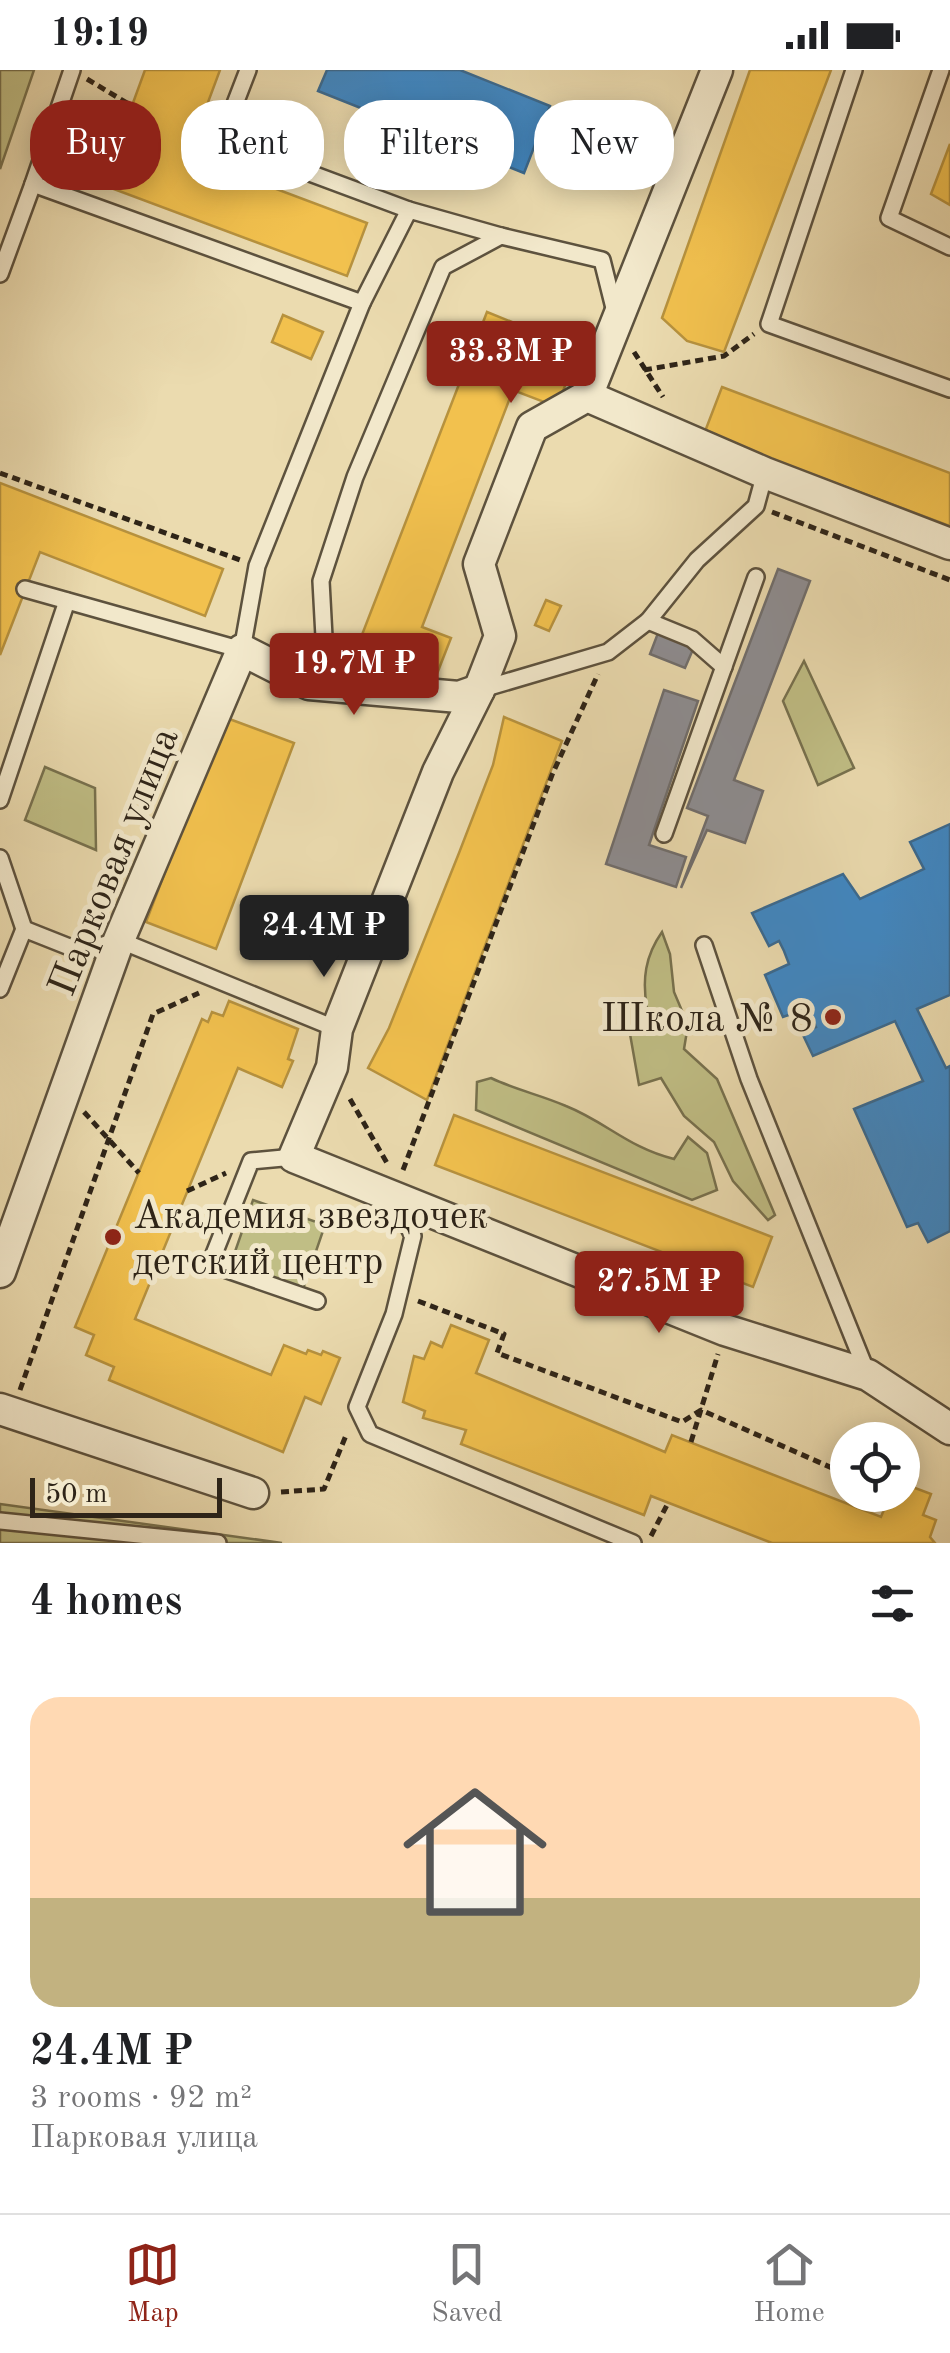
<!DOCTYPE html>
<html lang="en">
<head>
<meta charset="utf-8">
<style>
	:root { --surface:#fff; --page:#f2f2f2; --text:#202124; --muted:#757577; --line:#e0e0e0; --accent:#8f2418 }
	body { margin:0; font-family:"Old Standard TT",serif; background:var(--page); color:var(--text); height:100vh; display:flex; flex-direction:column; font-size:38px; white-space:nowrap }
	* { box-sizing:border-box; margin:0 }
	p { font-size:32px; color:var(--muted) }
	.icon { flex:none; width:55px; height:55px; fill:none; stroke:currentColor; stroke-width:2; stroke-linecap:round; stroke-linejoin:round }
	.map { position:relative; height:1473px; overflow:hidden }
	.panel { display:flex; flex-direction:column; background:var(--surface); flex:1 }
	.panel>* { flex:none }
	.banner { position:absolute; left:30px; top:30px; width:890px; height:90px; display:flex; gap:20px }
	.fabs { position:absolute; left:830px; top:1352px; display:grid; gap:20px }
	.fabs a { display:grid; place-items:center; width:90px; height:90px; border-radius:50%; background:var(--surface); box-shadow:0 5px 25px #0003; font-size:50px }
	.scale { position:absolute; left:30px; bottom:25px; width:192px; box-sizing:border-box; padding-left:10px; border:5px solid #2e2418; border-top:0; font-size:28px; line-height:35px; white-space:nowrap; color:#2e2418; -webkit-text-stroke:8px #f2e8cb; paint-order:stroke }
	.price { position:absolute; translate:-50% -85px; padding:0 22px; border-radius:10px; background:var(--accent); color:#fff; font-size:32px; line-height:65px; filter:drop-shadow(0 2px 5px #0008) }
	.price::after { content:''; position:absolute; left:50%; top:60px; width:30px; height:22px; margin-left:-15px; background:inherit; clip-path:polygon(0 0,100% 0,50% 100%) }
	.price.on { background:#222; color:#fff }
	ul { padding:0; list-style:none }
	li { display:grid; align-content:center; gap:20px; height:530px; padding:0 30px }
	li span { display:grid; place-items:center; height:310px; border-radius:30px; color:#555 }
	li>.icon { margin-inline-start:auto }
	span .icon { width:180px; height:180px; fill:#fffc; stroke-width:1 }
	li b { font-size:42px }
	h2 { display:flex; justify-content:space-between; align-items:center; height:120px; padding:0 30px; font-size:42px }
	.chip { padding:0 35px; border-radius:40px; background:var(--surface); box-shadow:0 5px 25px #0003; font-size:35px; line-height:90px }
	.chip.on { background:var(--accent); color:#fff }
	.status { display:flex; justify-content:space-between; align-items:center; height:70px; padding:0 50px; background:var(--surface); direction:ltr }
	.status svg { height:28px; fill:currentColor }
	.menu { display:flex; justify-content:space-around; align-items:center; height:140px; border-top:2px solid var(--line); background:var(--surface); font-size:28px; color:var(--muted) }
	.menu a { display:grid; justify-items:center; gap:5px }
	.menu .on { color:var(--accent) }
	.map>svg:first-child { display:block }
	.green { fill:#c0be85; stroke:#77714e; stroke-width:2.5 }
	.homes { fill:#f2c14e; stroke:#b7923e; stroke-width:2.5 }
	.schools { fill:#3f88c5; stroke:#3a6a91; stroke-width:2.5 }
	.industry { fill:#8d8d92; stroke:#706e6d; stroke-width:2.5 }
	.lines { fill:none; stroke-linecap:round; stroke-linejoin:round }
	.lane-casing { stroke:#5d523e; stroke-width:20 }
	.street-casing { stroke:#5d523e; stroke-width:35 }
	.path { stroke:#2e2418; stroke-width:5; stroke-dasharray:8 5; stroke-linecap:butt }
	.lane { stroke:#f2e8cb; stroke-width:15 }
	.street { stroke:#f2e8cb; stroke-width:30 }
	.poi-dot { fill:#8f2418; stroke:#f2e8cb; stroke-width:4 }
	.labels { text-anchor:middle; stroke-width:10; stroke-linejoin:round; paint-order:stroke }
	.street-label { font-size:40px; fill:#2e2418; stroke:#f2e8cb }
	.poi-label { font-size:40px; fill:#2e2418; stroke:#f2e8cb; text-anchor:end }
</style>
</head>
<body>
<div class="status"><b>19:19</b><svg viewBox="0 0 49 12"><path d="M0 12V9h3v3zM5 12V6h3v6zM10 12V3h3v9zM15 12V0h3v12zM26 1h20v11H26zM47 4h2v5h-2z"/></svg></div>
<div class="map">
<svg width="950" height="1473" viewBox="0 0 950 1473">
	<rect width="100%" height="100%" fill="#ebdbaf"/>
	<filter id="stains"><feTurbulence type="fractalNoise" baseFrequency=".002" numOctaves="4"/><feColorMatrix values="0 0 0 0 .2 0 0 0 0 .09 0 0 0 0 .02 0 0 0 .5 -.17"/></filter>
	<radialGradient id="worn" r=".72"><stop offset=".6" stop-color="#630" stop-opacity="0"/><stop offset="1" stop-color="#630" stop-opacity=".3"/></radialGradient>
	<g class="green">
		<path d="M0,0h34l-34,99z"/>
		<path d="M804,591l50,107 -36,17 -35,-84z"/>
		<path d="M45,697l50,21 1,62 -71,-30z"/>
		<path d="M662,862l8,22 4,38 14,33 -4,24 33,30 58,136 -7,5 -35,-39 -19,-39 -30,-26 -23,-38 -22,7 -9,-51 17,-26c-5,-28 -2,-52 15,-76z"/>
		<path d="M491,1008c25,12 50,17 75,28 40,16 63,42 108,53l14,-22 19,16 10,37 -25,10 -216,-90 1,-28z"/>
		<path d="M253,1130l72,25 -23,67 -72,-26z"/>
		<path d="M0,1434l282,39h-282z"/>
	</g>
	<g class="homes">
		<path d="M145,0h75l-32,86 179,67 -20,53 -244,-91z"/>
		<path d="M750,0h81l-107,282 -37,-11 -25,-23z"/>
		<path d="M950,74v61l-19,-11z"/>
		<path d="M487,242l92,37 -22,58 -44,-17 -91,237 29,11 -20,51 -78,-31z"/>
		<path d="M283,245l40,17 -12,27 -39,-17z"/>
		<path d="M722,317l228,86v53l-246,-92z"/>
		<path d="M0,413l223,86 -18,47 -165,-64 -40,103z"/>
		<path d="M546,530l15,6 -12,25 -14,-6z"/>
		<path d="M224,647l70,26 -78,206 -70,-27z"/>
		<path d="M504,647l58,24 -135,359 -59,-32 21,-40 70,-175 34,-88z"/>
		<path d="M229,931l69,28 -10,30 5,2 -11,26 -44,-19 -103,251 136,56 13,-30 22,9 2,-4 13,5 2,-4 17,7 -19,46 -16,-7 -22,55 -174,-72 5,-13 -28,-12 8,-20 -19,-8 127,-308 6,3 4,-10 11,4z"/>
		<path d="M454,1045l318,122 -19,50 -318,-122z"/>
		<path d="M451,1255l38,15 -13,33 189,79 7,-17 209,82 9,-22h12v-12l29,11 -8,21 13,5 -6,17 5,6h-163l-121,-47 -7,19 -183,-71 5,-14 -43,-12 2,-7 -22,-9 11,-46 10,3 7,-17 11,5z"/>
	</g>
	<g class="schools">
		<path d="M327,0h133l90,36 -26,67 -206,-82z"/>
		<path d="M950,754v171l-33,14 29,59 4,-2v165l-22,11 -10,-19 -11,4 -53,-118 69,-28 -28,-60 -82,35 -11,-23 14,-6 -8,-19 -25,9 -18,-42 24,-11 -5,-13 -5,-10 -10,5 -17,-33 91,-39 17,25 64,-30 -14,-27z"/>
	</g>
	<g class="industry">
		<path d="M778,499l32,12 -76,199 29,11 -18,52 -38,-13 -26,58 27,-72 -21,-8z"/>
		<path d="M658,563l36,14 -9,21 -35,-14z"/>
		<path d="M664,620l34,11 -49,144 37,12 -10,30 -70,-23z"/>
	</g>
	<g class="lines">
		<defs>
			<g id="lane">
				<path d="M72,0l-39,114 329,119"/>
				<path d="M248,0l-27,70 188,70"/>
				<path d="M854,0l-85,254 181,65"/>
				<path d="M941,0l-52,148 61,29"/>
				<path d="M0,204l33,-90"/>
				<path d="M25,519l217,61 15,-84 105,-263 47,-93 92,26"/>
				<path d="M648,551l44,18 32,28"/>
				<path d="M310,614l21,-27 -7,-20 -3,-56 34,-104 88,-210 58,-31 101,24 13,52"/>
				<path d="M479,620l129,-38 40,-31 49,-61 59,-54 9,-33"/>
				<path d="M0,730l67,-199"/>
				<path d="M664,764l92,-257"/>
				<path d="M0,788l24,71"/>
				<path d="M704,875l45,134 119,296"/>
				<path d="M0,919l24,-60 58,23 37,-12 218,89"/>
				<path d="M294,1087l-43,4 -41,103 107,37"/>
				<path d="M395,1130l18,36 -19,78 -37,93 13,27 263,109"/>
				<path d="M0,1451l218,22"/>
			</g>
			<g id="street">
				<path d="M587,326l130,-326"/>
				<path d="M950,474l-185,-71 -178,-77 -55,31 -53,137 21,72 -21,54 -41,82 -101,257 -5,38 -38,90 431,173 143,45 82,54"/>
				<path d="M0,1202l119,-332 123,-290 67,34 150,13 20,-7"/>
				<path d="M0,1339l253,84"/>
			</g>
		</defs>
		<use href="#lane" class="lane-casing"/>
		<use href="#street" class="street-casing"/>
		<g class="path">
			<path d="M87,9l45,27"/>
			<path d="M634,282l29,45"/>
			<path d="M644,300l80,-14 30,-22"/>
			<path d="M0,403l240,87"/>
			<path d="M772,442l178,68"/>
			<path d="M350,1029l37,64"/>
			<path d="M84,1042l55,61"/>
			<path d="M403,1100l149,-395 46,-101"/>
			<path d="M187,1121l39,-18"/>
			<path d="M418,1231l86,33 -7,19 185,69 19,-12 147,65"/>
			<path d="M20,1320l133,-376 46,-21"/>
			<path d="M691,1372l27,-88"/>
			<path d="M281,1422l43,-3 23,-56"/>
			<path d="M651,1466l17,-33"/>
		</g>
		<use href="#lane" class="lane"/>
		<use href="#street" class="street"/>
	</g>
	<g class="poi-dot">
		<circle cx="833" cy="947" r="10"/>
		<circle cx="113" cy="1167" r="10"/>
	</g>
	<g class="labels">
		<g class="street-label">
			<text transform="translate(112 791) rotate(-68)" y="14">Парковая улица</text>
		</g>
		<g class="poi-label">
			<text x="813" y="961">Школа № 8</text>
			<text x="133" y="1158" text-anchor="start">Академия звездочек<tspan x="133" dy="46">детский центр</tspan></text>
		</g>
	</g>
	<rect width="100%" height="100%" filter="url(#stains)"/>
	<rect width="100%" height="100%" fill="url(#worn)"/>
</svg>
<div class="fabs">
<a><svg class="icon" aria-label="locate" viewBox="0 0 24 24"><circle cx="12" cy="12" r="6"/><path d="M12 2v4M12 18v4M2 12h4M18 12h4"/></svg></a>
</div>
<div class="scale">50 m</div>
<b class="price" style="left:511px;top:336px">33.3M ₽</b>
<b class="price" style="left:354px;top:648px">19.7M ₽</b>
<b class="price on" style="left:324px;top:910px">24.4M ₽</b>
<b class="price" style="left:659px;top:1266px">27.5M ₽</b>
<div class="banner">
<a class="chip on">Buy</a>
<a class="chip">Rent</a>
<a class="chip">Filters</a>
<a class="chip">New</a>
</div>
</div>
<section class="panel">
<h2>4 homes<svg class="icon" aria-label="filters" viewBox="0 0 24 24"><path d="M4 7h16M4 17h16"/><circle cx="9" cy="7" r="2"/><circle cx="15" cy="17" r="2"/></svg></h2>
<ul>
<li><span style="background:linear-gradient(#ffd9b3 65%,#c2b280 0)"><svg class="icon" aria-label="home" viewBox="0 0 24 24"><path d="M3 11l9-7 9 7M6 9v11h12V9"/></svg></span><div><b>24.4M ₽</b><p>3 rooms · 92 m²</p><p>Парковая улица</p></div></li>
</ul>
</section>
<nav class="menu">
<a class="on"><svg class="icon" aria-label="map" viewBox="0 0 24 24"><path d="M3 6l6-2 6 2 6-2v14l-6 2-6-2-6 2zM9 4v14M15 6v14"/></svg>Map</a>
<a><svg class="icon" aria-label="saved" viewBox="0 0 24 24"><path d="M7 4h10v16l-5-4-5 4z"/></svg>Saved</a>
<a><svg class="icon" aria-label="home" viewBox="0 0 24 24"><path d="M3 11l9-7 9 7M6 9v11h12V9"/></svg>Home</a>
</nav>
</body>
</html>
